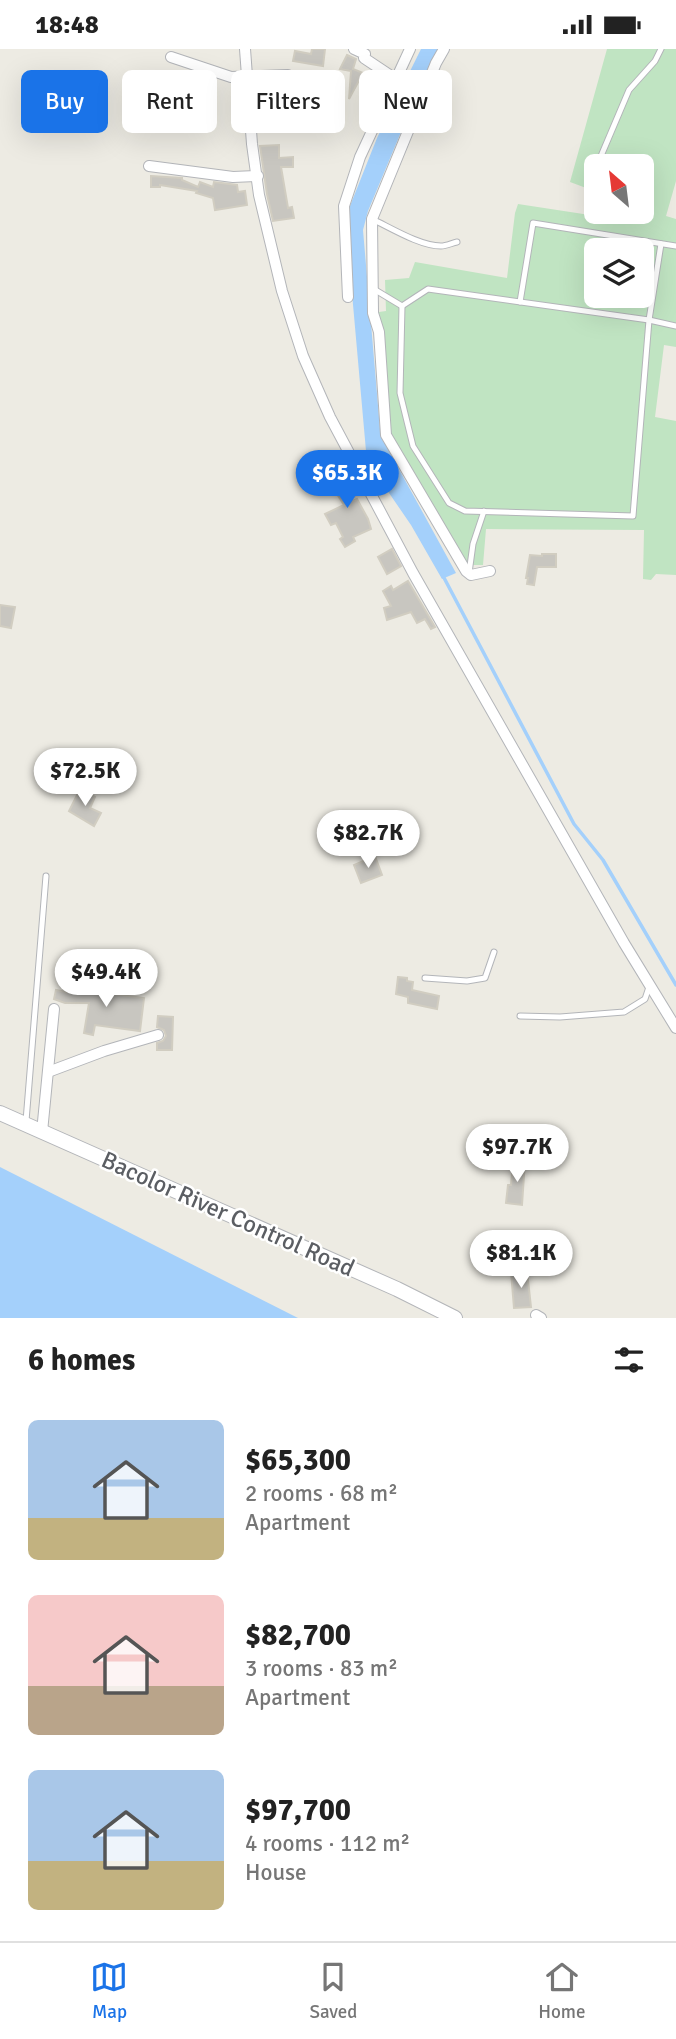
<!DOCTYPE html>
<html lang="en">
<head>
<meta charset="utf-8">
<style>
	:root { --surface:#fff; --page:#f2f2f2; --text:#222; --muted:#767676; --line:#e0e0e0; --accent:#1a73e8 }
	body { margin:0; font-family:Signika,sans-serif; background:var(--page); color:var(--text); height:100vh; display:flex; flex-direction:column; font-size:26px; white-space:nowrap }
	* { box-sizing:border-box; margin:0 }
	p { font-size:23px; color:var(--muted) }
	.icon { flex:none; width:38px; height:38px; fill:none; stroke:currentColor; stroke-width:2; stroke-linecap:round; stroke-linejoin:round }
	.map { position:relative; height:1269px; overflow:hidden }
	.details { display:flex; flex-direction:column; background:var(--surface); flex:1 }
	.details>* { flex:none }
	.banner { position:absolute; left:21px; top:21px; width:635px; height:63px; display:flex; gap:14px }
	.needle { width:46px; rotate:332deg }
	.buttons { position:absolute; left:584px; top:105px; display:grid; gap:14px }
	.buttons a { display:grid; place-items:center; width:70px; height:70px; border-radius:10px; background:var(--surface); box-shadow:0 7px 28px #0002; font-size:35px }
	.price { position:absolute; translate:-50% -60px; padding:0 16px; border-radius:24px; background:#fff; color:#222; font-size:23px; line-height:46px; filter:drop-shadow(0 2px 4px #0008) }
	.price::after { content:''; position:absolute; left:50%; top:42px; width:21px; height:16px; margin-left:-10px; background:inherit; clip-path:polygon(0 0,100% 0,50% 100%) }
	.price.current { background:var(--accent); color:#fff }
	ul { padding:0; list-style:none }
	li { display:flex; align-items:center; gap:21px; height:175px; padding:0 28px }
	li span { display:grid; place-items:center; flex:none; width:196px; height:140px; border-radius:10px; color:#555 }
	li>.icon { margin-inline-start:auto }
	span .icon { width:84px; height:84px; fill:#fffc; stroke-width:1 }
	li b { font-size:30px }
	h2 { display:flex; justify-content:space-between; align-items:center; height:84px; padding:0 28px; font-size:30px }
	.chip { padding:0 24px; border-radius:10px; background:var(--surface); box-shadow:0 7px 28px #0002; font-size:24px; line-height:63px }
	.chip.current { background:var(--accent); color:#fff }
	.status { display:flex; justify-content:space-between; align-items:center; height:49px; padding:0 35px; background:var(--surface); direction:ltr }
	.status svg { height:19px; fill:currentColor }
	.tab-bar { display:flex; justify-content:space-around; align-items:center; height:98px; border-top:2px solid var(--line); background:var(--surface); font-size:19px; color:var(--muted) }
	.tab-bar a { display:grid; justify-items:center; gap:4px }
	.tab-bar .current { color:var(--accent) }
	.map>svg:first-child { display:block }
	.green { fill:#c0e4c2; fill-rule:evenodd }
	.water { fill:#a4d0fb }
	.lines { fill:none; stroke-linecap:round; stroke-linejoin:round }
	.stream { stroke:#a4d0fb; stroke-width:3.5 }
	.building { fill:#c8c6c0; stroke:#d1cdc1; stroke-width:2 }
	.service-casing { stroke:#b3b5b9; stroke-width:7 }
	.minor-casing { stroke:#b3b5b9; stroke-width:12 }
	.tertiary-casing { stroke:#b3b5b9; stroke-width:16 }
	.service { stroke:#fff; stroke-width:5 }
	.minor { stroke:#fff; stroke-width:10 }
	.tertiary { stroke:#fff; stroke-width:14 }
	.labels { text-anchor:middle; stroke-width:5; stroke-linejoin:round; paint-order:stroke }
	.street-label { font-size:24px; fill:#5b5e63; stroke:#fff }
</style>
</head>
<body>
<div class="status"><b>18:48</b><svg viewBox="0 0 49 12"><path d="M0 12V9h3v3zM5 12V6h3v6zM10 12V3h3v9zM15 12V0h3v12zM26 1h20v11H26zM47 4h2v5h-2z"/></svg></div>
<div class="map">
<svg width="676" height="1269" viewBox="0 0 676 1269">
	<rect width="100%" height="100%" fill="#edebe3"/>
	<path class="green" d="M607,0h69v132l-10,35 10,3v128l-12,-2 -9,72 21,4v154l-20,-1 -5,6 -8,-1 1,-49 -158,-1 -3,36h-16l-64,-104 -14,-32 -10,-117 7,-1 -1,-31 24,-2 6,-16 92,16 8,-65 3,-9 98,15 3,-7h23v-46h-45v26l-27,-10zM597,201h45v46h-45z"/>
	<g class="water">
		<path d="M421,0h20l-27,52 -46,110 -5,19 17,199 9,22 67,122 -14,6 -31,-54 -35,-51 -10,-23 -15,-169 -3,-71 29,-73z"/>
		<path d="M0,1118l298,151h-298z"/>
	</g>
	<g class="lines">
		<path class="stream" d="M442,525l132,250 29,36 73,125"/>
	</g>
	<g class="building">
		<path d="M312,0h13l-2,17 -30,-5 2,-10 16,3z"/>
		<path d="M347,6l9,4 -3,10 10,4 -14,26 2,-28 -11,-2z"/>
		<path d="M295,28l37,1 -2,18 -52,-3v-10l14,-1z"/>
		<path d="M279,96v13l14,-1v10h-12l7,41 4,-1 2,11 -21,3 -6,-27 -7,-48z"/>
		<path d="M151,127l31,2v2l16,7 2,-5 13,5 1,-5 23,3 1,7 7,-1 2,14 -32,5 -2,-12 -17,-5 1,-2 -37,-6v2h-9z"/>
		<path d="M344,414l6,11 -10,5 12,22 5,-2 11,20 3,10 -18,8 2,4 -10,6 -5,-8 3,-2 -7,-14 -5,2 -6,-11 19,-9 -18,-28 10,-4 -2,-5z"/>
		<path d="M392,500l9,17 -14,8 -9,-17z"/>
		<path d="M542,505h14v13h-19l-3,18 -7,-1 1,-6h-2l4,-23 12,1z"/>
		<path d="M408,532l27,46 -4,2 -6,-10 -8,4 -6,-11 -24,8 -3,-12 7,-2 -8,-15 8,-5 2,4z"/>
		<path d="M0,556l15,2 -4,21 -11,-2z"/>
		<path d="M80,740l15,8 -5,11 11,5 -7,13 -25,-15z"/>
		<path d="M375,807l7,19 -21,8 -7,-18z"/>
		<path d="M398,928l9,1v3l6,1 -1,8 27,6 -2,13 -29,-6v-6l-12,-3z"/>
		<path d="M66,940l32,1v2l46,6 -4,33 -45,-6 -2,10 -9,-2 5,-30h-24l-11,-4 2,-9 10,2z"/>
		<path d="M158,967l15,1 -1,33h-15v-7l6,-2 3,-5 -2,-6 -7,-3z"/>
		<path d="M513,1111l12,1 -3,44 -16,-2 2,-18h3z"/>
		<path d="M527,1222l4,36 -17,1 -3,-36z"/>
	</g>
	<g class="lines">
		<defs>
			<g id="service">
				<path d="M601,117v-10l28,-66 26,-29 6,-12"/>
				<path d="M372,170c19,9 48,27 69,27 5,0 11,-3 16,-4"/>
				<path d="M372,239l30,18"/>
				<path d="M520,253l13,-79 143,23"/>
				<path d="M402,257l-2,87 13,53 36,57 16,8 168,5 16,-196 12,-76"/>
				<path d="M402,257l26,-17 221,31 27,6"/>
				<path d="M469,524l4,-29 11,-33"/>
				<path d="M425,929l42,3 18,-3 9,-26"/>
				<path d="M520,967l40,1 64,-5 21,-13 4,-12"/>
				<path d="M26,1072l20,-245"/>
			</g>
			<g id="minor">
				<path d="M245,0l7,95 7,51 23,96 21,65 27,61 83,156 211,370 52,85"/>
				<path d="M354,0l11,5 -1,4 33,22"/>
				<path d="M444,0l-8,14 -64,156 1,94 6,19 7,103 80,136 5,4 19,-4"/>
				<path d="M171,8l60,20 57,-2"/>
				<path d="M149,117l84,11 25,-1"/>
				<path d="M348,248l-4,-91 16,-49 50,-108"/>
				<path d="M48,1023l56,-21 54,-16"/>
				<path d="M42,1083l12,-123"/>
				<path d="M536,1266l5,3"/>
			</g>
			<path id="tertiary" d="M0,1064l397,176 58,29"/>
		</defs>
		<use href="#service" class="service-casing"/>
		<use href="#minor" class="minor-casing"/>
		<use href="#tertiary" class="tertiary-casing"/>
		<use href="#service" class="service"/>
		<use href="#minor" class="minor"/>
		<use href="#tertiary" class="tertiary"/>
	</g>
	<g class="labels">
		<g class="street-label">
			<text transform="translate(228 1165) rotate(24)" y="8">Bacolor River Control Road</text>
		</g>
	</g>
</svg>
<div class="buttons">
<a><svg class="needle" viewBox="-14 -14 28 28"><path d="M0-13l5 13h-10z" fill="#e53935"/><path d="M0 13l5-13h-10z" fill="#767676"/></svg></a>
<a><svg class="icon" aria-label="layers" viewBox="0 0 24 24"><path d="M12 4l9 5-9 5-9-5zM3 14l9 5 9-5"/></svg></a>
</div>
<b class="price current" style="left:347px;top:461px">$65.3K</b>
<b class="price" style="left:85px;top:759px">$72.5K</b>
<b class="price" style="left:368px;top:821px">$82.7K</b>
<b class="price" style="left:106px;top:960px">$49.4K</b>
<b class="price" style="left:517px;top:1135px">$97.7K</b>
<b class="price" style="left:521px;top:1241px">$81.1K</b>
<div class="banner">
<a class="chip current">Buy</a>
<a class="chip">Rent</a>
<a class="chip">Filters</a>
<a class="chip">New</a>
</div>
</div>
<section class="details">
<h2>6 homes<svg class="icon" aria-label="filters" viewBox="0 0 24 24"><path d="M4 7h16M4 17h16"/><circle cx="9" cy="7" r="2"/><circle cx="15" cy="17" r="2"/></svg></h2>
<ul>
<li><span style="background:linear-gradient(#a9c7e8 70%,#c2b280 0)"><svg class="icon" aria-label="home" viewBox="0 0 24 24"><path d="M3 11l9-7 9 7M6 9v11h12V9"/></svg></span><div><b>$65,300</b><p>2 rooms · 68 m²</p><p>Apartment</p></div></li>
<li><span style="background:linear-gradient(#f6c9c9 65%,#b9a48a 0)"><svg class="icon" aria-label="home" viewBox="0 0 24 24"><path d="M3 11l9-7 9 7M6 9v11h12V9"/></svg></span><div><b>$82,700</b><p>3 rooms · 83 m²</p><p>Apartment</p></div></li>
<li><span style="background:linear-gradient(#a9c7e8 65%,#c2b280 0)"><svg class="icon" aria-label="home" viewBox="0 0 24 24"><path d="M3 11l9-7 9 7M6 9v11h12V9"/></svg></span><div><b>$97,700</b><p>4 rooms · 112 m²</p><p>House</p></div></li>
</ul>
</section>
<nav class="tab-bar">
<a class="current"><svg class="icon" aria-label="map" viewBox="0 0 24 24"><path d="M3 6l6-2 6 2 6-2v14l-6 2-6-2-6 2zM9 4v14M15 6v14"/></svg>Map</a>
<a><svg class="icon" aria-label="saved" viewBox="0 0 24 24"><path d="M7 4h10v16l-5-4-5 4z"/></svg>Saved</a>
<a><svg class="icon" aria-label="home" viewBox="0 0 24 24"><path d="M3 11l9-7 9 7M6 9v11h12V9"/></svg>Home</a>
</nav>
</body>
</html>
